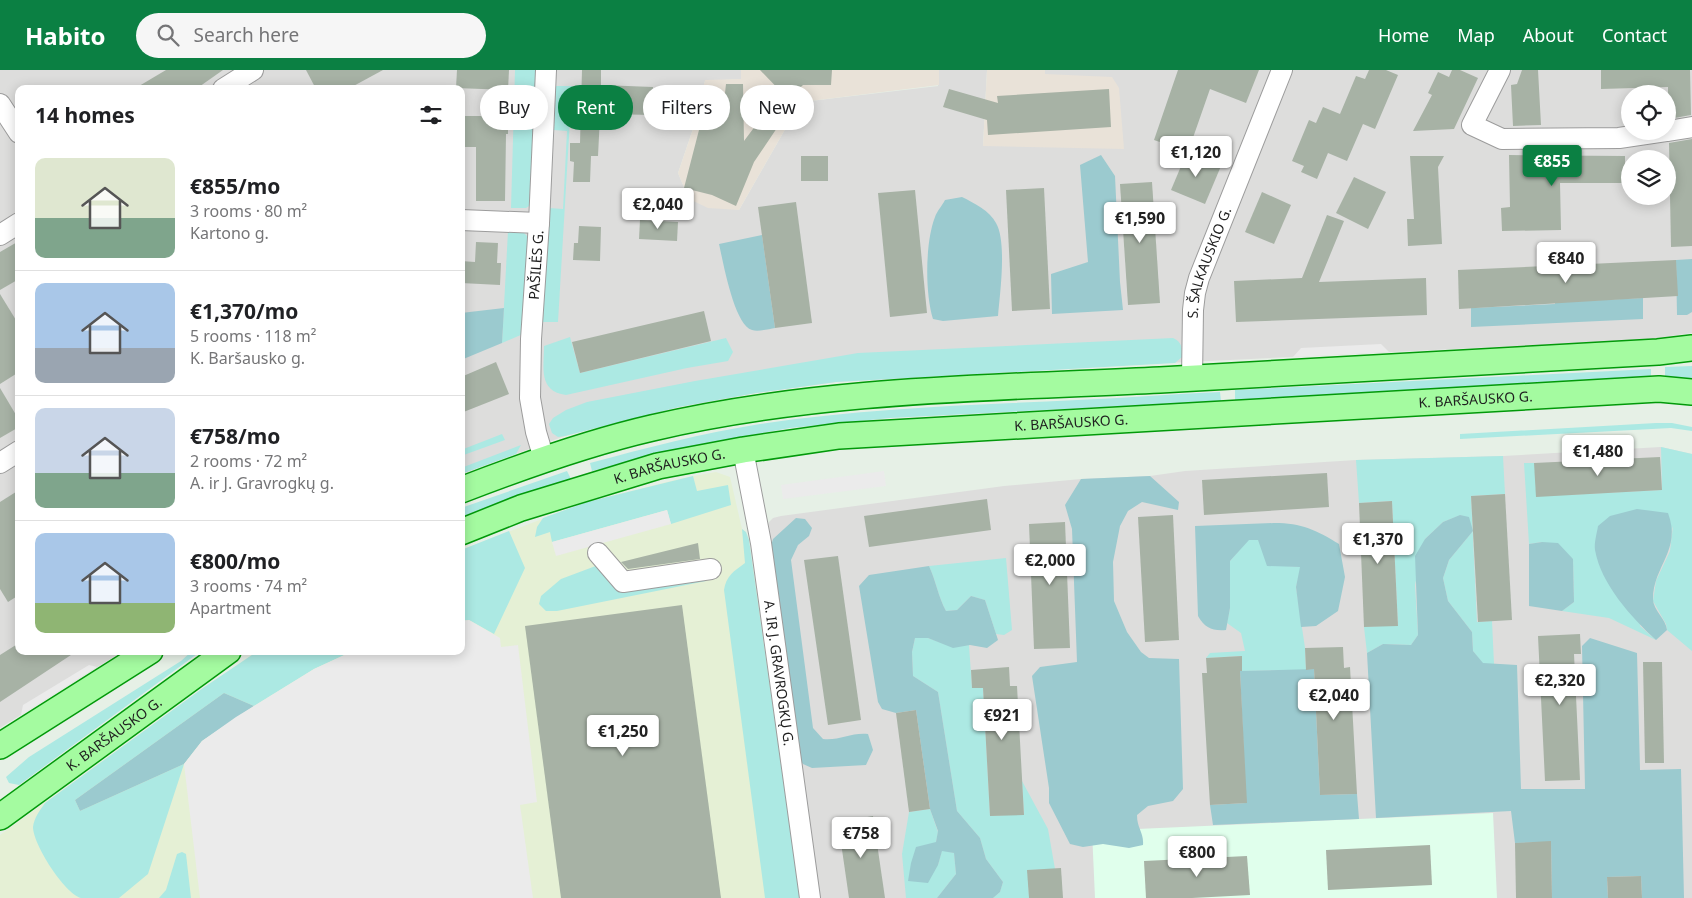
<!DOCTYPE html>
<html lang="en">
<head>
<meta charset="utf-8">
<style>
	:root { --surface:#fff; --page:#f6f6f6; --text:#202124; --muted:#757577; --line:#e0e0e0; --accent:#0b8043 }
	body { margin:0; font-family:"Noto Sans",sans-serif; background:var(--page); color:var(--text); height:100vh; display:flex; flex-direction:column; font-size:19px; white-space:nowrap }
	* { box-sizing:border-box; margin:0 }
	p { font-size:16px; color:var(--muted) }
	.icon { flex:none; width:28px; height:28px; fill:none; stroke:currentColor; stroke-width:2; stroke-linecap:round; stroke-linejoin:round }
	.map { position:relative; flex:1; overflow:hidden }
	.drawer { position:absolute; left:15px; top:15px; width:450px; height:570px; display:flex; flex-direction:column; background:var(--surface); border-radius:10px; box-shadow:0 2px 12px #0003 }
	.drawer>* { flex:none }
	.guide { position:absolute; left:480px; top:15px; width:475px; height:45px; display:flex; gap:10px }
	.tools { position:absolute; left:1621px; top:15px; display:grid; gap:10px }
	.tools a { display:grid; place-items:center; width:55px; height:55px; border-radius:50%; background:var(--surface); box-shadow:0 2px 12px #0003; font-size:25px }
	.price { position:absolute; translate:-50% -42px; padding:0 11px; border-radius:5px; background:#fff; color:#222; font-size:16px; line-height:32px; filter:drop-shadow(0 1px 2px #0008) }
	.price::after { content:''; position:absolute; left:50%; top:30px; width:15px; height:11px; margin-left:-8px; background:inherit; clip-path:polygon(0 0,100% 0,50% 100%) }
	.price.selected { background:var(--accent); color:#fff }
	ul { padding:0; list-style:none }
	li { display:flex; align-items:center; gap:15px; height:125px; padding:0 20px }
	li+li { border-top:1px solid var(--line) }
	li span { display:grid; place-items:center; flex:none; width:140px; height:100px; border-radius:10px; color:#555 }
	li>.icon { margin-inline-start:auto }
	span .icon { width:60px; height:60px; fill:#fffc; stroke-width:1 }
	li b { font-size:21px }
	h2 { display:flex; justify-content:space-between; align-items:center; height:60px; padding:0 20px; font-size:21px }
	.pill { padding:0 18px; border-radius:22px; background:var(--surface); box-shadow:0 2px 12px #0003; font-size:18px; line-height:45px }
	.pill.selected { background:var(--accent); color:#fff }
	header { display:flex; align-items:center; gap:30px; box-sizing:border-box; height:70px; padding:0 25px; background:var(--accent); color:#fff }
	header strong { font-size:24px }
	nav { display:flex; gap:28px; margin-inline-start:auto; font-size:18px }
	.search { width:350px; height:45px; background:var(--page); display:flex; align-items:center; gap:12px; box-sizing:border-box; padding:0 18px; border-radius:28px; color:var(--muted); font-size:19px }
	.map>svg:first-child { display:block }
	.residential { fill:#dddddc; fill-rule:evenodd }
	.commercial { fill:#e5f0d5 }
	.industrial { fill:#e9e2d8 }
	.education { fill:#e0ffec }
	.grass { fill:#ace9e3 }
	.forest { fill:#9bcacf }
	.parking { fill:#ebebeb }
	.building { fill:#a7b2a5 }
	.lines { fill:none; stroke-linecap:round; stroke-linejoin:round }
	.minor-casing { stroke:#9c9c9c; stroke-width:22 }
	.major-casing { stroke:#02990a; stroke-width:28 }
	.minor { stroke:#fff; stroke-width:20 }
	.major { stroke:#a4fba0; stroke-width:25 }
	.labels { text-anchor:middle; stroke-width:4; stroke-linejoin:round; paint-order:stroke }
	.street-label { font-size:14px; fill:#1f1f1f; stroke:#fff }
</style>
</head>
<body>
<header>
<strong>Habito</strong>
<div class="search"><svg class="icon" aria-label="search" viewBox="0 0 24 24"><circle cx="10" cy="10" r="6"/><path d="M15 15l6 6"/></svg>Search here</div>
<nav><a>Home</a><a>Map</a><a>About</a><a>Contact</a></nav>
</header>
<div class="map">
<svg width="1692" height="828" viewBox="0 0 1692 828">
	<rect width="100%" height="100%" fill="#e6f0e6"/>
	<g class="residential">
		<path d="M0,0h741v9l-36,2 -9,39 -18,53 11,26 50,11 52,-91 19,-18 128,-15 1,-16h48l-4,76 61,-72 1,-4h647v263l-50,7 -496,24 -310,18 -80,11 -77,14 -79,19 -35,10 -104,38v-385h-442v562h104l-123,77zM1630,24h38v37h-38zM1630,89h38v37h-38z"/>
		<path d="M1661,377l31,7v444h-876l-53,-362 6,-14 4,-4 8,-2 223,-30 77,-7 69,-3 35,-5 171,-11 147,-4z"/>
	</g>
	<path class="commercial" d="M716,402l14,5 12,52 4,3 3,8 51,358h-800v-63l203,-147 55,-37h203v-101l126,-48 96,-24z"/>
	<g class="industrial">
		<path d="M741,0h198v15l-129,16 -19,18 -52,91 -31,-2 -19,-9 -11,-26 18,-53 9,-40 36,-1z"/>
		<path d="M987,0h58v4l67,3 7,11 5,61 -141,-3z"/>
	</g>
	<path class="education" d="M1493,743l4,85h-402l-3,-67z"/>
	<g class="grass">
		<path d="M515,0h22l-8,136 -3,2h-15z"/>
		<path d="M556,16h16l-14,236h-15l6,-114 14,1 4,-78 -13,-1z"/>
		<path d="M508,161l15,1 4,4 2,7 -6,91 -21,9z"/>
		<path d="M570,267l10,36 146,-35 7,14 -5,9 -41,7 -121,27c-28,-4 -22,-27 -22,-49z"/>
		<path d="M1173,268c9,4 9,9 9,19l-7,6 -339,19 -80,11 -77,14 -114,29 -7,1 -6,-4 -3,-9 4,-6 13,-8 21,-8 108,-21 163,-28z"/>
		<path d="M1692,296v13l-27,-2v-10z"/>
		<path d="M1651,299v7l-416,24v-10z"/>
		<path d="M1220,322l1,9 -331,17 -100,10 -94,17 -104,26 -2,-8c56,-15 113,-30 170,-39 105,-16 211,-19 317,-24 48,-2 96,-6 143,-8z"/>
		<path d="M1656,353h16l20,4v4l-21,-3 -211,11v-5z"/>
		<path d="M502,364l3,6 -44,16v-6z"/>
		<path d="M521,375l-5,9 -55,20v-6z"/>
		<path d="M1661,377l31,7v197l-25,-21 -1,-6 -13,-23 3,-20 14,-30 3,-25 -33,100 16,14 -47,-22 -47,-7 12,-9 -1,-43 -31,-17 -13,2 -5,-81h10l32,32 96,-5z"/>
		<path d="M1503,386l2,38 -34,2 6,126 15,-1 2,43h-11l-10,-13 -1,-19 -24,-31 -5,-23 6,-18 24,-29 -12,-16 -18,7 -18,17 -10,46 3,50 -7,10 -28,-1 -16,9 -3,-26 34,-2 -6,-124 -33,2 -3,-43z"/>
		<path d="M567,401l4,8 -110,38v-9z"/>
		<path d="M693,406l4,15 31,-6 3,20 -60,19 -4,-14 -115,32 -2,-10 -15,5 2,-10 6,-9 44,-16z"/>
		<path d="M742,459l4,3 3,8 51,358h-35l-41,-308c2,-14 10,-19 21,-27z"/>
		<path d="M509,461l16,37 -31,66 -25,-14 -8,1v-71z"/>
		<path d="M1248,470h10l29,26 14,1 -5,20 9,61 1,22 -64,1 -1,-15 -35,2 4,-5 35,-2 -4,-18 -14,-10 3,-15v-47z"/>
		<path d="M1006,488l6,72 -8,5 -8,-1 -11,-34 -14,-4 -14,14 -11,1c-8,-15 -10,-30 -17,-45z"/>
		<path d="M601,494l21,24 84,-12v5l-149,30h-11l-7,-7 2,-8 20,-17z"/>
		<path d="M915,568h13l25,9 16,-2 3,43h11l7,128 34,-2 -2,-33 26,48 7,40 -27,1 1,28h-36l7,-6 3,-10 -17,-23 -6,-21 -23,-27 -19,-119 -25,-16 -1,-24z"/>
		<path d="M192,581h9l-182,134 -10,-2 -3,-6 23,-20 152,-96z"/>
		<path d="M258,581h95l-39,18 -60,37 -30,-13 -149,107 5,11 104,-47 -36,110 -29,24c-10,0 -28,0 -38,0 -17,-5 -48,-54 -48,-71 1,-9 7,-17 12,-24l158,-115z"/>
		<path d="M930,739l8,23 -2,10 2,23 4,-15 12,3 2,21 -19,24h-31l-4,-44 7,-42z"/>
		<path d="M182,782l4,2 5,44h-32l7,-8 11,-36z"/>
	</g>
	<g class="forest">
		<path d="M1101,85l14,21 5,106 3,28 -71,4 -1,-40 37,-12 -8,-97z"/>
		<path d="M962,127c12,6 28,14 34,26 11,19 4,70 2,93l-55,5 -10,-2c-8,-26 -8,-76 2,-102 2,-6 7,-11 10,-17z"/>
		<path d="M762,165l13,93c-6,1 -17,4 -23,2 -18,-5 -29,-69 -33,-86z"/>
		<path d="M1692,189v53l-5,3h-10l-1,-55z"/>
		<path d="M1554,196l27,35 62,-3v21l-172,8v-19l84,-4z"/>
		<path d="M504,238l-2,35 -41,17v-47z"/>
		<path d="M1150,406l29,26 -1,8 -36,-8 -14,9 -8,15 -7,36 1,39 13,31 14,20 8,6 30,1 4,130 -10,12 -25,5 -11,9c0,14 7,17 6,30l-14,3 -26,-4 -20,3 -13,-3 -21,-41v-15l-17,-112 8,-9 37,-5 -5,-133 -7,-24 16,-26z"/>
		<path d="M1637,439l31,4c14,37 -15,53 -15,86 0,11 13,20 14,31l-11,10c-25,-23 -55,-56 -61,-90 -1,-8 2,-17 3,-24l12,-10z"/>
		<path d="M1460,445l9,2 4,14 -24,29 -6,18 5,23 24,31 1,19 10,12 34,2 4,124h64l-3,-143 8,-8 47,15 3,117 41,-1 3,129h-42l-1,-22 -34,1 1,21h-56l-1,-56 -36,1 -4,-32 -135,7 -9,-165 16,-9 28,1 7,-10 -3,-79 10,-17 18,-17z"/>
		<path d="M796,448l9,1 7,9 -3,8 -11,9 -7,15 22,168 10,11c16,2 29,-7 45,-5l5,16 -7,15 -54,3 -9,-4 -6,-9 -27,-205 3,-11z"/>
		<path d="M1274,453c28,0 42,7 65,21l6,33 -7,34 -22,15 -15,1 -5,-40 4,-20 -33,-1 -9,-26h-9l-19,21v47l-4,22c-14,1 -21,-2 -28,-14l-3,-90z"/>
		<path d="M1542,472l16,1 15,16 1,43 -12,9 -33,-5v-62z"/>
		<path d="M929,496c7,15 9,30 17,45l11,-1 14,-14 14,4 13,40 -11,8 -17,-3 -17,3 -25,-10h-13l-3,14 1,24 25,16 19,119 23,27 6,21 17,23 -3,10 -7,6h-56l19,-24 -2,-21 -12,-2 -4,14 -10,18 -20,-2 3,-18 5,-16 20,-5 2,-11 -8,-22 -14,-99 -20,3 -14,-4 -4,-7 -19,-116 10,-11z"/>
		<path d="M1314,599l6,126 37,-1 2,25 -146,6 -3,-20 36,-2 -6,-132z"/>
		<path d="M224,623l30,13 -52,35 -18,23 -104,47 -5,-11z"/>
	</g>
	<g class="parking">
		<path d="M1381,274l8,8 -96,5 8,-9z"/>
		<path d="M884,401l2,15 -103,13 -2,-14z"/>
		<path d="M667,440l4,14 -115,32 -4,-14z"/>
		<path d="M469,550l31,18 1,9 17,-2 19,157 -17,3 13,93h-333l-16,-134 18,-23 34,-24 78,-48 39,-18h108v-30z"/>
		<path d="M89,595l8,2 -76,48 2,-10z"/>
	</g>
	<g class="building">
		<path d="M166,0h57l-27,19h-62z"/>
		<path d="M306,0h77l-35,19h-32z"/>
		<path d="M457,0h52l-1,20 -52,-2z"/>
		<path d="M582,0h19v15l52,2 -1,28 -45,-1v3l-7,-1 -2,40h-7l-1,26h-17l1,-20 -4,-1v-18h10z"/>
		<path d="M760,0h72l-1,15h-28l-15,14z"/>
		<path d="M1178,0h81l-13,33 -36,-14 -22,63 -34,-12z"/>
		<path d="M1369,0h17l12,5 -23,54 -12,-5 -16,37 -19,-8 -11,26 -16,-7 3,-6 -12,-5 17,-41 7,3 7,-16 17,7 16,-38 9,3z"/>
		<path d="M1452,0h8l18,8 -24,51 -41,2 19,-36 -4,-2 10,-21 11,5z"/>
		<path d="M1522,0h16l3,55 -28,1 -2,-41 6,-1z"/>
		<path d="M1601,0h89l1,45 -22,4v-3h-1v-29l-67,2z"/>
		<path d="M726,14h17l1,57 27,-36 5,3 -3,8 8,6 -27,40 -18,44 -24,-11 -28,-7 15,-58 25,-28z"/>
		<path d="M949,19l49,14 -1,-7 112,-7 2,38 -123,8 -1,-15 -44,-13z"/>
		<path d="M461,46h47v18h-2l-1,67h-29v-54h-15z"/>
		<path d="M1692,69v107l-21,1 -2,-104z"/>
		<path d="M1187,82l34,14 -16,38 -34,-14z"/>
		<path d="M1509,85l116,1v27h-65l1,47 -59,1 -1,-23 9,-1z"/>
		<rect x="801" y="86" width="27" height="25"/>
		<path d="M1410,86h34l-6,11 4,77 -34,2 -1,-27h7z"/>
		<path d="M1354,107l32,15 -18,37 -32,-16z"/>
		<path d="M1152,112l8,121 -32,2 -8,-121z"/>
		<path d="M1044,118l6,121 -38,2 -6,-121z"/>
		<path d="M915,120l12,123 -37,4 -12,-124z"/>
		<path d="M1262,122l29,13 -17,39 -29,-12z"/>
		<path d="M796,132l16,121 -37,5 -17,-121z"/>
		<path d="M1327,145l17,6 -25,61 107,-4 1,37 -191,7 -2,-41 68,-3z"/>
		<path d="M640,150l38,2 -1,19 -38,-2z"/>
		<path d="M579,156l22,1 -1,34 -27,-1 1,-17h4z"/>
		<path d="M19,171v38l-19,11v-38z"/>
		<path d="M476,172l22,1 -1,20h4l-1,22 -39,-2v-22l14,1z"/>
		<path d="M1676,190l2,36 -219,13 -1,-39z"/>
		<path d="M0,224l19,31v47l-19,12z"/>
		<path d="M704,241l7,30 -131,32 -8,-31z"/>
		<path d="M496,292l13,32 -48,19v-36z"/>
		<path d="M0,318l19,32v7l-19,11z"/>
		<path d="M1660,387l2,33 -126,7 -2,-34z"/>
		<path d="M1327,403l2,34 -125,8 -2,-35z"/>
		<path d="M19,420v105l-11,7 -8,-13v-87z"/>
		<path d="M1505,424l7,126 -34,2 -7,-126z"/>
		<path d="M987,429l4,31 -122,17 -5,-31z"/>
		<path d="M1392,431l6,125 -34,1 -5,-124z"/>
		<path d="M1173,445l6,125 -34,2 -7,-125z"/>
		<path d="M1065,452l5,126 -36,1 -5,-125z"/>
		<path d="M698,473l2,16 -72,10 -7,-7z"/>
		<path d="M838,486l23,164 -33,5 -24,-165z"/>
		<path d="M682,535l39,293h-160l-36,-272z"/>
		<path d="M1580,564l1,20h-7l6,126 -35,1 -7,-145z"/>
		<path d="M19,573v8h58l-77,51v-47z"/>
		<path d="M1343,577l1,21 6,-1 7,127 -37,1 -6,-126 -8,1 -1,-22z"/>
		<path d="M1242,586v15h-2l7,132 -37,2 -8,-132h5l-1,-15z"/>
		<path d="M1643,592h19l2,101h-19z"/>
		<path d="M1009,597l1,19h7l7,129 -34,1 -7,-128h-11l-1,-18z"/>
		<path d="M916,640l14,99 -21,3 -13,-99z"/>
		<path d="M873,746l12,82h-36l-11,-76z"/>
		<path d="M1551,771l1,57h-36l-1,-55z"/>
		<path d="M1430,775l2,40 -104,5 -2,-40z"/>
		<path d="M1247,786l3,39 -58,3h-46l-2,-37z"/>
		<path d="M1061,798l2,30h-34l-2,-28z"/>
		<path d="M1641,806l1,22h-34l-1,-21z"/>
	</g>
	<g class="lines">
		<defs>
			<g id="minor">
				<path d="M1500,0l-28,55 30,14 117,-1 47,-7"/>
				<path d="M223,19l30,-19"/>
				<path d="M0,34l19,29"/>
				<path d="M1668,61l24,-4"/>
				<path d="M461,150l78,3"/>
				<path d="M0,165l19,-12"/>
				<path id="s1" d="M1192,308l1,-68 2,-17 4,-15 83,-208"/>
				<path id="s2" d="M743,380l18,93 49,355"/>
				<path id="s3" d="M544,389l-8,-27 -6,-34 1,-59 8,-116 7,-153"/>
				<path d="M0,393l19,-12"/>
				<path d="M598,483l25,29 88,-13"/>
			</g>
			<g id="major">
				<path d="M461,420c62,-24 126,-47 191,-62 166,-39 338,-40 508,-48 166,-9 332,-18 498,-28l34,-4"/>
				<path id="s4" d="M461,462l60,-24 137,-42 85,-16 96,-14 820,-47 33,3"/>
				<path d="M0,676l150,-95"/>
				<path id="s5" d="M0,747l228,-166"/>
			</g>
		</defs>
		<use href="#minor" class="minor-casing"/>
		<use href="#major" class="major-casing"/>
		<use href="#minor" class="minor"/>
		<use href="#major" class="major"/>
	</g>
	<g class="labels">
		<g class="street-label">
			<text dy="5" stroke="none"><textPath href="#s1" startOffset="118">S. ŠALKAUSKIO G.</textPath></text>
			<text dy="5" stroke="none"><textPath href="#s3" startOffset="196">PAŠILĖS G.</textPath></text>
			<text dy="5" stroke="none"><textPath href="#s4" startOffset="1029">K. BARŠAUSKO G.</textPath></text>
			<text dy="5" stroke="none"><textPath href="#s4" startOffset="624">K. BARŠAUSKO G.</textPath></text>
			<text dy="5" stroke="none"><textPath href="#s4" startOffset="219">K. BARŠAUSKO G.</textPath></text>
			<text dy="5" stroke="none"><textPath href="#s2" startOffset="226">A. IR J. GRAVROGKŲ G.</textPath></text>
			<text dy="5" stroke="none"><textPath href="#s5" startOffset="141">K. BARŠAUSKO G.</textPath></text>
		</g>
	</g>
</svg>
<div class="tools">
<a><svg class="icon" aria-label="locate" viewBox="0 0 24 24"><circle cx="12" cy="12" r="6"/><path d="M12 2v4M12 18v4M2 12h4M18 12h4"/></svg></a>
<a><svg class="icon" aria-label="layers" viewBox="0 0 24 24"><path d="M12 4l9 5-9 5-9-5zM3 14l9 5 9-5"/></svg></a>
</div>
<b class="price" style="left:1196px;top:108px">€1,120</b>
<b class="price selected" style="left:1552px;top:117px">€855</b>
<b class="price" style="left:658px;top:160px">€2,040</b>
<b class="price" style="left:1140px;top:174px">€1,590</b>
<b class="price" style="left:1566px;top:214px">€840</b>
<b class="price" style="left:1598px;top:407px">€1,480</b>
<b class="price" style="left:1378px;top:495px">€1,370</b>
<b class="price" style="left:1050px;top:516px">€2,000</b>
<b class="price" style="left:1560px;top:636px">€2,320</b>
<b class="price" style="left:1334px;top:651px">€2,040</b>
<b class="price" style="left:1002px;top:671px">€921</b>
<b class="price" style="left:623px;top:687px">€1,250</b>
<b class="price" style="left:861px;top:789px">€758</b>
<b class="price" style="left:1197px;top:808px">€800</b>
<div class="guide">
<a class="pill">Buy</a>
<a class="pill selected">Rent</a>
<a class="pill">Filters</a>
<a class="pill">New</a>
</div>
<section class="drawer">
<h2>14 homes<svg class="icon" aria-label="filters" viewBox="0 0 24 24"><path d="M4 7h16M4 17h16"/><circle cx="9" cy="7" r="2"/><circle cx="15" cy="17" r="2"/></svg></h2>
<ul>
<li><span style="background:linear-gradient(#dfe7d0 60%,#7fa58c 0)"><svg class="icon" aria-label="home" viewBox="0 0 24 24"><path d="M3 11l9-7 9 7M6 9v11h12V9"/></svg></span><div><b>€855/mo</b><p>3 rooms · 80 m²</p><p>Kartono g.</p></div></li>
<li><span style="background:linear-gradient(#a9c7e8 65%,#9aa5b1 0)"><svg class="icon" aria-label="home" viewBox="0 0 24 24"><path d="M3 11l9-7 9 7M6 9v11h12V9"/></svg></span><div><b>€1,370/mo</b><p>5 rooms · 118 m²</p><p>K. Baršausko g.</p></div></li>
<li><span style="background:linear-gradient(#c9d6e8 65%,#7fa58c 0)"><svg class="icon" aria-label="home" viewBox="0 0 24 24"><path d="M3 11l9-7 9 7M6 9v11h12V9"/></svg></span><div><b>€758/mo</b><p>2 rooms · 72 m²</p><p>A. ir J. Gravrogkų g.</p></div></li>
<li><span style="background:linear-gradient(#a9c7e8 70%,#8fb573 0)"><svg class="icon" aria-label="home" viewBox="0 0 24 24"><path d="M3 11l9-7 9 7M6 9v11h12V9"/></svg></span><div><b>€800/mo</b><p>3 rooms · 74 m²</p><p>Apartment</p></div></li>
</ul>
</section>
</div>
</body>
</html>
